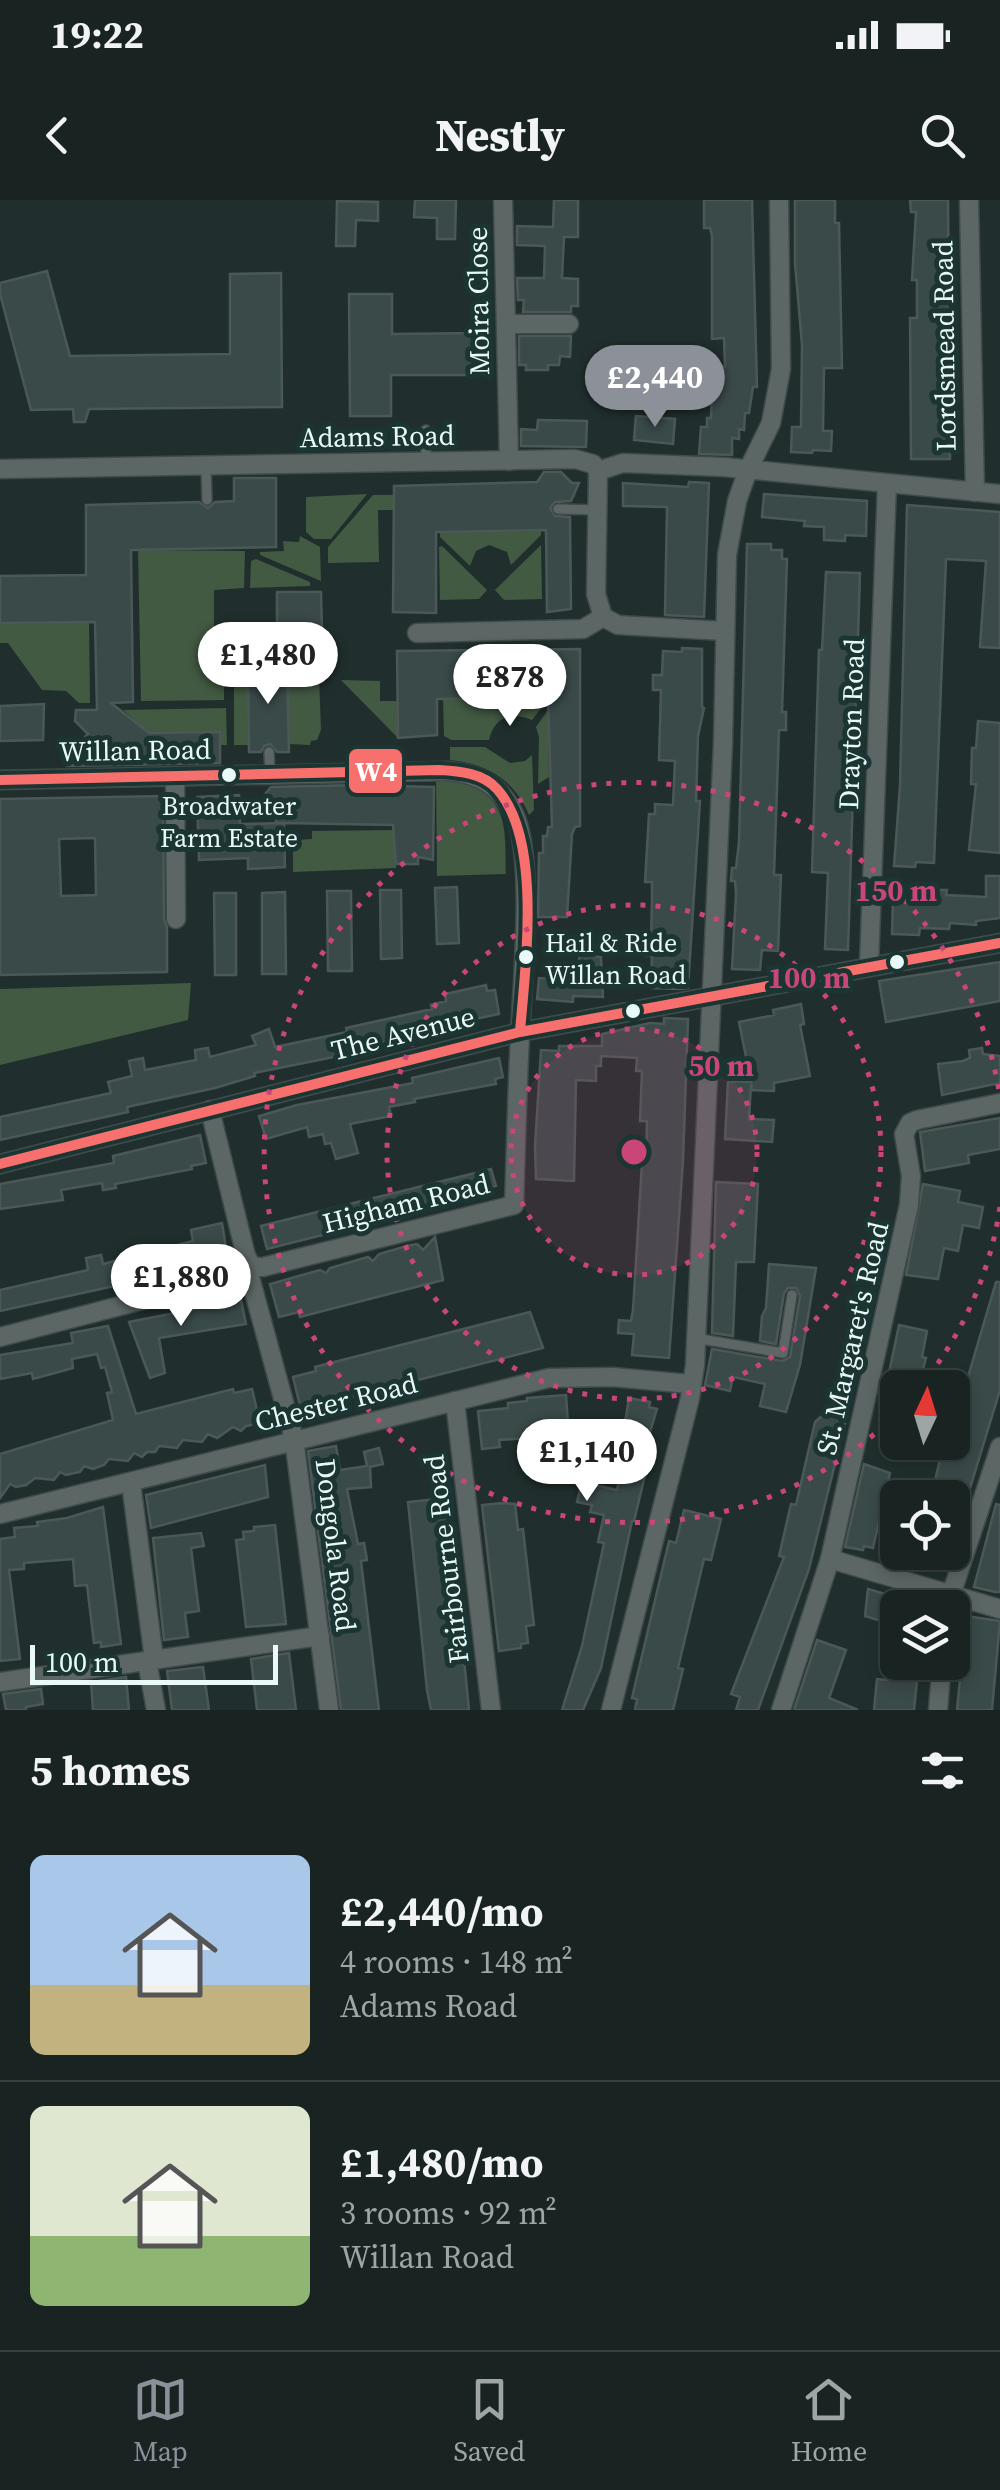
<!DOCTYPE html>
<html lang="en">
<head>
<meta charset="utf-8">
<style>
	:root { --surface:#182322; --page:#212b2a; --text:#f1f3f6; --muted:#9fa4a5; --line:#364040; --accent:#8c9099 }
	body { margin:0; font-family:"Source Serif 4",serif; background:var(--page); color:var(--text); height:100vh; display:flex; flex-direction:column; font-size:38px; white-space:nowrap }
	* { box-sizing:border-box; margin:0 }
	p { font-size:32px; color:var(--muted) }
	.icon { flex:none; width:55px; height:55px; fill:none; stroke:currentColor; stroke-width:2; stroke-linecap:round; stroke-linejoin:round }
	.map { position:relative; height:1510px; overflow:hidden }
	.drawer { display:flex; flex-direction:column; background:var(--surface); flex:1 }
	.drawer>* { flex:none }
	.needle { width:65px; rotate:4deg }
	.fabs { position:absolute; left:880px; top:1170px; display:grid; gap:20px }
	.fabs a { display:grid; place-items:center; width:90px; height:90px; border-radius:15px; background:var(--surface); box-shadow:0 5px 15px #0003,0 0 0 2px var(--line); font-size:50px }
	.scale { position:absolute; left:30px; bottom:25px; width:248px; box-sizing:border-box; padding-left:10px; border:5px solid #e9f9f7; border-top:0; font-size:28px; line-height:35px; white-space:nowrap; color:#e9f9f7; -webkit-text-stroke:8px #1a3532; paint-order:stroke }
	.price { position:absolute; translate:-50% -85px; padding:0 22px; border-radius:35px; background:#fff; color:#222; font-size:32px; line-height:65px; filter:drop-shadow(0 2px 5px #0008) }
	.price::after { content:''; position:absolute; left:50%; top:60px; width:30px; height:22px; margin-left:-15px; background:inherit; clip-path:polygon(0 0,100% 0,50% 100%) }
	.price.selected { background:var(--accent); color:#fff }
	ul { padding:0; list-style:none }
	li { display:flex; align-items:center; gap:30px; height:250px; padding:0 30px }
	li+li { border-top:2px solid var(--line) }
	li span { display:grid; place-items:center; flex:none; width:280px; height:200px; border-radius:15px; color:#555 }
	li>.icon { margin-inline-start:auto }
	span .icon { width:120px; height:120px; fill:#fffc; stroke-width:1 }
	li b { font-size:42px }
	h2 { display:flex; justify-content:space-between; align-items:center; height:120px; padding:0 30px; font-size:42px }
	.status { display:flex; justify-content:space-between; align-items:center; height:70px; padding:0 50px; background:var(--surface); direction:ltr }
	.status svg { height:28px; fill:currentColor }
	header { display:flex; justify-content:space-between; align-items:center; height:130px; padding:0 30px; background:var(--surface); font-size:45px; font-weight:800 }
	.menu { display:flex; justify-content:space-around; align-items:center; height:140px; border-top:2px solid var(--line); background:var(--surface); font-size:28px; color:var(--muted) }
	.menu a { display:grid; justify-items:center; gap:5px }
	.menu .selected { color:var(--accent) }
	.map>svg:first-child { display:block }
	.green { fill:#425942 }
	.building { fill:#3a4a49; stroke:#4b5857; stroke-width:2.5; fill-rule:evenodd }
	.lines { fill:none; stroke-linecap:round; stroke-linejoin:round }
	.service-casing { stroke:#3f4b4a; stroke-width:12 }
	.minor-casing { stroke:#3f4b4a; stroke-width:21 }
	.service { stroke:#5c6665; stroke-width:9 }
	.minor { stroke:#5c6665; stroke-width:18 }
	.bus-1-casing { stroke:#1a3532; stroke-width:18 }
	.bus-1 { stroke:#f8706d; stroke-width:10 }
	.ring { fill:none; stroke:#ca457a; stroke-width:5; stroke-dasharray:5 10 }
	.bus-dot { fill:#e9f9f7; stroke:#1a3532; stroke-width:4 }
	.labels { text-anchor:middle; stroke-width:10; stroke-linejoin:round; paint-order:stroke }
	.bus-label { font-size:26px; fill:#e9f9f7; stroke:#1a3532 }
	.street-label { font-size:28px; fill:#e9f9f7; stroke:#1a3532 }
	.centre { fill:#ca457a; stroke:#1a3532; stroke-width:5 }
	.ring-label { font-size:30px; text-anchor:middle; font-weight:bold; fill:#ca457a; stroke:#1a3532; stroke-width:10; stroke-linejoin:round; paint-order:stroke }
	.line-badge { stroke:#1a3532; stroke-width:4 }
	.badge-label { font-size:28px; text-anchor:middle; font-weight:bold; fill:#fff }
</style>
</head>
<body>
<div class="status"><b>19:22</b><svg viewBox="0 0 49 12"><path d="M0 12V9h3v3zM5 12V6h3v6zM10 12V3h3v9zM15 12V0h3v12zM26 1h20v11H26zM47 4h2v5h-2z"/></svg></div>
<header><svg class="icon" aria-label="back" viewBox="0 0 24 24"><path d="M15 5l-7 7 7 7"/></svg>Nestly<svg class="icon" aria-label="search" viewBox="0 0 24 24"><circle cx="10" cy="10" r="6"/><path d="M15 15l6 6"/></svg></header>
<div class="map">
<svg width="1000" height="1510" viewBox="0 0 1000 1510">
	<rect width="100%" height="100%" fill="#202f2d"/>
	<g class="green">
		<path d="M367,294l-36,45h-17l-8,-7v-35z"/>
		<path d="M373,295h21v15h-16l1,52 -51,1v-16z"/>
		<path d="M541,331v4l-30,30 -4,-13 -18,-7 -13,6 -6,15 -30,-29v-5z"/>
		<path d="M300,336l20,11 1,34 -61,-26v-3l24,-1 -1,-10 16,1z"/>
		<path d="M541,345l1,54 -38,1 -9,-10z"/>
		<path d="M442,346l45,44 -8,9 -39,1 -1,-53z"/>
		<path d="M138,350l107,1 -1,37 -30,2v70l10,1v39l-83,1z"/>
		<path d="M256,359l54,23v4l-60,2 1,-27z"/>
		<path d="M89,422l1,81h-11l-13,-12 -24,-1 -34,-47h-8v-20z"/>
		<path d="M234,463l14,1 1,81h-15z"/>
		<path d="M287,463l8,9 24,4 2,54 -4,10 -6,1 -1,4 -21,-1z"/>
		<path d="M341,480l39,1v20h17l1,37z"/>
		<path d="M549,498l-17,22c-21,-9 -38,-3 -43,20h-38l-7,-4 -1,-37z"/>
		<path d="M226,508l1,37h-7l-1,-13 -70,1 -26,-23z"/>
		<path d="M548,510l1,67 -11,7 1,-47 -3,-10z"/>
		<path d="M450,547h35l25,16 15,-2 7,-6 2,55 -5,5c-15,-35 -41,-51 -79,-55z"/>
		<path d="M436,575c14,0 19,4 31,9 43,15 38,51 39,90l-69,2z"/>
		<path d="M395,630l1,38 -103,4v-32l19,-1v-8z"/>
		<path d="M191,783l-3,37 -188,45v-76z"/>
	</g>
	<g class="building">
		<path d="M415,0h41l-1,39h-18v-21l-23,-1z"/>
		<path d="M554,0h24v37h-14l-2,41 16,1v27h-7v6h-48l1,-12h-6l-1,-22h27l1,-32 -28,-1v-19l36,1z"/>
		<path d="M704,0h48l5,187h-4l-4,26h-4l-1,17 -5,-1v10l-7,-1v17l-33,-1 2,-27h6v-9h4l2,-52 12,1 -1,-29 -12,1v-103l-2,-8h-6z"/>
		<path d="M795,0h40v23h4l3,145h-18l-1,63h9l-1,20 -18,-1 -1,3 -21,-1 1,-25h9l1,-82 -7,-82z"/>
		<path d="M910,0h38l2,259h-39l-1,-141h7v-38h-5l4,-68h-5z"/>
		<path d="M337,1l41,1v19l-22,-1 -1,26h-19z"/>
		<path d="M47,71l23,85 160,-2v-80l51,-1 1,134 -193,2 -4,13h-11l-1,-13 -42,1 -31,-116v-11z"/>
		<path d="M349,94h43v40l86,-1v42h-87v41h-41z"/>
		<path d="M519,136h52l-1,21 -10,-1 -1,9h-11v5h-22v-5h-7z"/>
		<path d="M636,216l39,3 -2,25 -39,-4z"/>
		<path d="M538,220l49,1 -1,26 -65,-1v-17l16,1z"/>
		<path d="M544,272h17l11,11h7l-8,18 -16,1 -5,6 5,8 15,1 1,92 -24,3 -1,-82 -110,2v81l-43,-1 1,-126 143,-4z"/>
		<path d="M234,278h42v69l-145,3 2,152 -22,1 38,30 71,-1v31l-153,3 1,-17h5l15,-15 -13,-13 1,-11h21l-2,-88 -95,1v-47l86,-1v-70l113,-3 9,6 7,-6 19,-1z"/>
		<path d="M689,282l20,1 -5,134 -39,-2 2,-108 -44,-1v-23l65,4z"/>
		<path d="M764,294l103,7 -1,35 -21,-1v6l-21,-1v-13l-20,-1 1,-5 -43,-4z"/>
		<path d="M907,305l93,7v136l-20,-1 6,-86 -40,-2 -12,304 -18,-1 -1,5 -21,-1 6,-80z"/>
		<path d="M747,344h24v6h11v9h5l-5,153h4v18h-7l-5,145h7l-3,76 -16,-1 -2,20 -28,-1 4,-75 -1,-13h-4l1,-13h4l3,-26z"/>
		<path d="M826,372l34,1 -12,377 -23,-1 3,-76 -16,-1 7,-222h3z"/>
		<path d="M277,392h44l1,41 7,15 -2,10 -6,6 -16,3 -28,-15z"/>
		<path d="M682,448l20,1v58l2,1 -6,28 -2,65h4l-12,187 -7,1 -30,-1 1,-32h-7v-20l6,1 1,-36v-19h-7l4,-68h6v-10l18,1 2,-44 -16,-1 2,-70h-8v-15h9l1,-24 19,1z"/>
		<path d="M580,449v177l-5,1 -3,7 -5,83h-29l1,-64h4v-17h4l1,-9h4l-4,-129 -111,1v36l-39,3 -1,-87z"/>
		<path d="M287,463l2,89h-12l-7,-8 -6,2 -3,6h-12l-1,-88z"/>
		<path d="M44,504l-1,36 -43,1v-35z"/>
		<path d="M978,521l22,2v130l-31,-3 7,-66h-5l1,-36h4z"/>
		<path d="M356,585l78,2 -1,73 -15,-3v7h-22l-3,-39 -109,-2 1,44 -37,2v-11l-49,2 -2,-63 42,-2 1,29 43,-1h-7v-22l-10,-8 5,-6z"/>
		<path d="M163,596l1,123 3,8v45l-167,3v-176zM95,638l1,57 -35,1 -2,-57z"/>
		<path d="M986,676h14v42l-24,3v4l-26,-2 -1,6 -29,-1 -1,7 -27,-1 1,-34 35,2v-12h19l-1,5 40,2z"/>
		<path d="M457,687l2,56 -22,1 -2,-56z"/>
		<path d="M380,690h21l1,68 -21,1z"/>
		<path d="M327,691h24l1,80h-24z"/>
		<path d="M285,692l1,82h-24v-81z"/>
		<path d="M214,693h22v82h-21z"/>
		<path d="M580,746h12v10l9,1 2,40 -30,-1v6l-36,-3 2,-21 39,3z"/>
		<path d="M1000,762v39l-114,21 -7,-41z"/>
		<path d="M486,785l1,6 8,-1 4,24 -67,14 1,3 -85,19 1,4 -95,19 1,3 -40,12 -88,19 1,5 -128,28v-23l111,-24 -3,-11 24,-6 -3,-15 14,-3 2,12 51,-10 -1,-10 13,-2 2,9 46,-12 -4,-9 17,-7 6,18 72,-15 -1,-4 86,-19 -1,-4 15,-4 -1,-7z"/>
		<path d="M801,804l3,20 -4,1 10,51 -36,7v8l-22,-1 -1,-6 -2,35 25,1 -2,22 -47,-3 3,-58 23,1 -12,-60 35,-7 -1,-5z"/>
		<path d="M664,818l24,1 -5,142 -14,197 -37,-3 2,-21 -16,-1 1,-13 12,1 2,-11 9,-147h4l1,-42h-7l2,-50h-6l1,-13 -36,-2v10h-5v15l-20,-1 -2,101 -38,-2 -1,-33 6,-96 18,1v-5h43v-12l48,-11 14,1z"/>
		<path d="M982,848l1,6 17,2v27l-58,12 -4,-31 25,-3 7,-3 -1,-8z"/>
		<path d="M499,858l4,19 -8,2 1,5 -82,15 1,3 -26,5 2,9 -41,8 8,29 -22,6 -5,-16 -6,1 -2,-10 -14,3 -2,-10 -41,12 -7,-23 38,-11 116,-22 -1,-5z"/>
		<path d="M1000,918v31l-32,6 1,8 -44,8 -5,-39z"/>
		<path d="M200,935l6,28 -15,3 1,3 -77,15 1,4 -13,2 -1,-7 -41,7 2,10 -63,9v-25l114,-21 -1,-7z"/>
		<path d="M491,969l5,17 -7,2 1,5 -223,56 -6,-23z"/>
		<path d="M716,982l42,2 -4,78h-18l-3,74 -21,-3z"/>
		<path d="M923,984l37,7 -2,11 25,5 -4,21 -16,-3 -5,26 -14,-3 -6,31 -32,-4z"/>
		<path d="M222,1023l5,31 -91,23 1,4 -137,30v-21l88,-20 -2,-12 15,-3 2,9 90,-23 -2,-11z"/>
		<path d="M435,1037l8,43 -143,37 -1,-5 -20,5 -9,-33 50,-14 6,3 4,-5 38,-11 5,4 6,-7 28,-8 10,-2 6,6z"/>
		<path d="M769,1064l47,4 -16,97 -14,47 -26,-6 5,-22 -32,-7 -3,14 -25,-6 7,-36 70,12 8,-4 10,-61 -4,-8h-8l-4,5 -8,51 -16,-3 2,-25 4,-8z"/>
		<path d="M996,1082h4v108l-44,144h-4v-36h-21l13,-56h8l3,-48 7,3z"/>
		<path d="M241,1100l5,24 -87,14 6,35 -15,5 -21,-56z"/>
		<path d="M530,1112l13,36 -242,62 -8,-33 23,-6 -1,-4z"/>
		<path d="M899,1125l28,6 -5,26 4,1 -8,30h-20v32l-18,-4z"/>
		<path d="M108,1126l28,88 97,-25 1,4 18,-4 8,34 -14,3 -5,5 -8,-4 -16,11 -9,-4 -6,8 -19,-2 -6,8 -18,-2 -4,6h-8l-5,5 -8,-4 -6,8 -19,-2 -5,6 -11,4 -9,-3 -4,6 -14,3 -6,-3 -6,8 -19,-2 -9,7 -10,2 -6,-3 -10,14v-44l113,-34 -6,-27 5,-1 -7,-25 -4,1 -4,-14 -25,5 1,9 -40,11 -1,-6 -32,6v-24l73,-12 -2,-10z"/>
		<path d="M566,1195l2,28 55,12 6,-37 21,4 -1,5 8,2 -17,56 7,2 -13,54h-2l-31,147 -18,42h-21l20,-64 22,-103 -6,-1 6,-27 -14,-3 2,-7 -15,-3 5,-20 35,8 7,-31 -25,-6 -5,25 -18,-4 6,-28 -10,-2 2,-9 -75,5 1,7 -18,2 -4,-38 30,-3v-5l19,-2v-3z"/>
		<path d="M824,1214l22,5 -37,150 -51,141h-22l4,-13 -9,-3 53,-137 -5,-1 12,-52 5,1 19,-83z"/>
		<path d="M336,1246l4,24 27,-4 -3,-14 15,-4 4,16 -13,3 1,20 -24,2 11,55 6,-1 3,17 -6,1 18,149h-38l-33,-259z"/>
		<path d="M864,1264l26,9 -17,75 -9,-2 -1,4 -18,-3z"/>
		<path d="M265,1265l3,32 -117,31 -5,-33z"/>
		<path d="M446,1298l11,89 12,123h-38l-4,-20 -19,-188z"/>
		<path d="M502,1303l13,1 3,26 5,-1 11,96 -8,1 2,17 -7,1v4l-22,3 -17,-146z"/>
		<path d="M996,1304l4,1v87h-5l-21,-5z"/>
		<path d="M103,1307l18,137 -20,3v-5l-7,1 -7,-58 -12,1 -2,-27 -49,4v6l-15,1 11,89 -20,2v-122l15,-2 -1,-9 24,-2 -1,-4 30,-4z"/>
		<path d="M684,1310l37,9 -10,41 -7,-1 -26,109 5,1 -10,41h-38l2,-11 -5,-1 37,-157 7,2z"/>
		<path d="M275,1325l11,99 -40,3 -10,-87 8,-1 -1,-7 11,-1v-4z"/>
		<path d="M201,1333l3,13 -13,2 8,63 -14,2 3,24 -24,3 -11,-102z"/>
		<path d="M868,1389l30,9v28l-33,-10z"/>
		<path d="M966,1416l34,5 -8,89h-35z"/>
		<path d="M817,1440l29,10 -17,48 29,12h-64z"/>
		<path d="M289,1453l7,57h-39l-6,-51z"/>
		<path d="M890,1462h29l-5,48h-40l3,-31 11,1z"/>
		<path d="M203,1467l6,43h-37l-5,-39z"/>
		<path d="M126,1477l3,33h-36l-2,-28z"/>
		<path d="M41,1489l2,15 -17,3v3h-20l-3,-16z"/>
	</g>
	<g class="lines">
		<defs>
			<g id="service">
				<path d="M426,262v-32"/>
				<path d="M206,265l1,35"/>
				<path d="M558,309l39,1"/>
				<path d="M269,552l1,22"/>
				<path d="M695,1138l88,15 9,-58"/>
			</g>
			<g id="minor">
				<path d="M503,0l6,261"/>
				<path d="M969,0l6,292"/>
				<path d="M506,124h63"/>
				<path d="M0,269l575,-10 18,5 5,7"/>
				<path d="M598,271l25,-8 100,4 277,27"/>
				<path d="M598,271l-2,123 7,23"/>
				<path d="M603,417l15,8 106,6"/>
				<path d="M417,433l166,-4 20,-12"/>
				<path d="M175,577l1,142"/>
				<path d="M0,580l447,-9c30,2 54,14 67,43 21,43 8,171 6,222 -3,56 -4,113 -6,169l-251,62h-11l-6,-11 -36,-146"/>
				<path d="M869,765l18,-481"/>
				<path d="M0,964l520,-132 480,-89"/>
				<path d="M0,1137l235,-61 16,5 43,158 35,271"/>
				<path d="M455,1201l36,309"/>
				<path d="M131,1283l23,176"/>
				<path d="M0,1314l549,-136 63,-1 78,7"/>
				<path d="M830,1359l170,50"/>
				<path d="M947,1407l53,-160"/>
				<path d="M147,1461l9,49"/>
				<path d="M0,1482l320,-46"/>
				<path d="M611,1510l79,-312 5,-33 28,-622 4,-188 10,-54 11,-31 23,-47 10,-54 -2,-169"/>
				<path d="M781,1510l49,-151 79,-354 2,-29 -7,-42 6,-11 7,-3 83,-17"/>
				<path d="M938,1510l4,-48"/>
			</g>
		</defs>
		<use href="#service" class="service-casing"/>
		<use href="#minor" class="minor-casing"/>
		<use href="#service" class="service"/>
		<use href="#minor" class="minor"/>
		<defs>
			<g id="bus-1">
				<path d="M0,580l439,-10c20,1 44,3 58,19 46,51 28,179 23,243"/>
				<path d="M0,964l520,-132 480,-89"/>
			</g>
		</defs>
		<use href="#bus-1" class="bus-1-casing"/>
		<use href="#bus-1" class="bus-1"/>
	</g>
	<circle cx="634" cy="952" r="123" fill="#ca457a" fill-opacity=".12"/>
	<g class="ring">
		<circle cx="634" cy="952" r="123"/>
		<circle cx="634" cy="952" r="247"/>
		<path d="M1000 1007A370 370 0 0 1 920 1187M896 1214A370 370 0 1 1 1000 897"/>
	</g>
	<g class="bus-dot">
		<circle cx="229" cy="575" r="9"/>
		<circle cx="526" cy="757" r="9"/>
		<circle cx="897" cy="762" r="9"/>
		<circle cx="633" cy="811" r="9"/>
	</g>
	<g class="labels">
		<g class="bus-label">
			<text x="229" y="615">Broadwater<tspan x="229" dy="32">Farm Estate</tspan></text>
			<text x="545" y="752" text-anchor="start">Hail &amp; Ride<tspan x="545" dy="32">Willan Road</tspan></text>
		</g>
		<g class="street-label">
			<text transform="translate(478 101) rotate(-91)" y="10">Moira Close</text>
			<text transform="translate(944 146) rotate(-91)" y="10">Lordsmead Road</text>
			<text transform="translate(377 236) rotate(-1)" y="10">Adams Road</text>
			<text transform="translate(851 524) rotate(-88)" y="10">Drayton Road</text>
			<text transform="translate(135 550) rotate(-1)" y="10">Willan Road</text>
			<text transform="translate(403 833) rotate(-14)" y="10">The Avenue</text>
			<text transform="translate(406 1003) rotate(-14)" y="10">Higham Road</text>
			<text transform="translate(852 1138) rotate(-77)" y="10">St. Margaret's Road</text>
			<text transform="translate(336 1202) rotate(-14)" y="10">Chester Road</text>
			<text transform="translate(336 1345) rotate(83)" y="10">Dongola Road</text>
			<text transform="translate(446 1359) rotate(-97)" y="10">Fairbourne Road</text>
		</g>
	</g>
	<circle cx="634" cy="952" r="15" class="centre"/>
	<g class="ring-label">
		<text x="896" y="701">150 m</text>
		<text x="809" y="788">100 m</text>
		<text x="721" y="876">50 m</text>
	</g>
	<rect class="line-badge" x="347" y="547" width="57" height="48" rx="10" fill="#f8706d"/>
	<g class="badge-label">
		<text x="376" y="581">W4</text>
	</g>
</svg>
<div class="fabs">
<a><svg class="needle" viewBox="-14 -14 28 28"><path d="M0-13l5 13h-10z" fill="#e53935"/><path d="M0 13l5-13h-10z" fill="#9fa4a5"/></svg></a>
<a><svg class="icon" aria-label="locate" viewBox="0 0 24 24"><circle cx="12" cy="12" r="6"/><path d="M12 2v4M12 18v4M2 12h4M18 12h4"/></svg></a>
<a><svg class="icon" aria-label="layers" viewBox="0 0 24 24"><path d="M12 4l9 5-9 5-9-5zM3 14l9 5 9-5"/></svg></a>
</div>
<div class="scale">100 m</div>
<b class="price selected" style="left:655px;top:230px">£2,440</b>
<b class="price" style="left:268px;top:507px">£1,480</b>
<b class="price" style="left:510px;top:529px">£878</b>
<b class="price" style="left:181px;top:1129px">£1,880</b>
<b class="price" style="left:587px;top:1304px">£1,140</b>
</div>
<section class="drawer">
<h2>5 homes<svg class="icon" aria-label="filters" viewBox="0 0 24 24"><path d="M4 7h16M4 17h16"/><circle cx="9" cy="7" r="2"/><circle cx="15" cy="17" r="2"/></svg></h2>
<ul>
<li><span style="background:linear-gradient(#a9c7e8 65%,#c2b280 0)"><svg class="icon" aria-label="home" viewBox="0 0 24 24"><path d="M3 11l9-7 9 7M6 9v11h12V9"/></svg></span><div><b>£2,440/mo</b><p>4 rooms · 148 m²</p><p>Adams Road</p></div></li>
<li><span style="background:linear-gradient(#dfe7d0 65%,#8fb573 0)"><svg class="icon" aria-label="home" viewBox="0 0 24 24"><path d="M3 11l9-7 9 7M6 9v11h12V9"/></svg></span><div><b>£1,480/mo</b><p>3 rooms · 92 m²</p><p>Willan Road</p></div></li>
</ul>
</section>
<nav class="menu">
<a class="selected"><svg class="icon" aria-label="map" viewBox="0 0 24 24"><path d="M3 6l6-2 6 2 6-2v14l-6 2-6-2-6 2zM9 4v14M15 6v14"/></svg>Map</a>
<a><svg class="icon" aria-label="saved" viewBox="0 0 24 24"><path d="M7 4h10v16l-5-4-5 4z"/></svg>Saved</a>
<a><svg class="icon" aria-label="home" viewBox="0 0 24 24"><path d="M3 11l9-7 9 7M6 9v11h12V9"/></svg>Home</a>
</nav>
</body>
</html>
